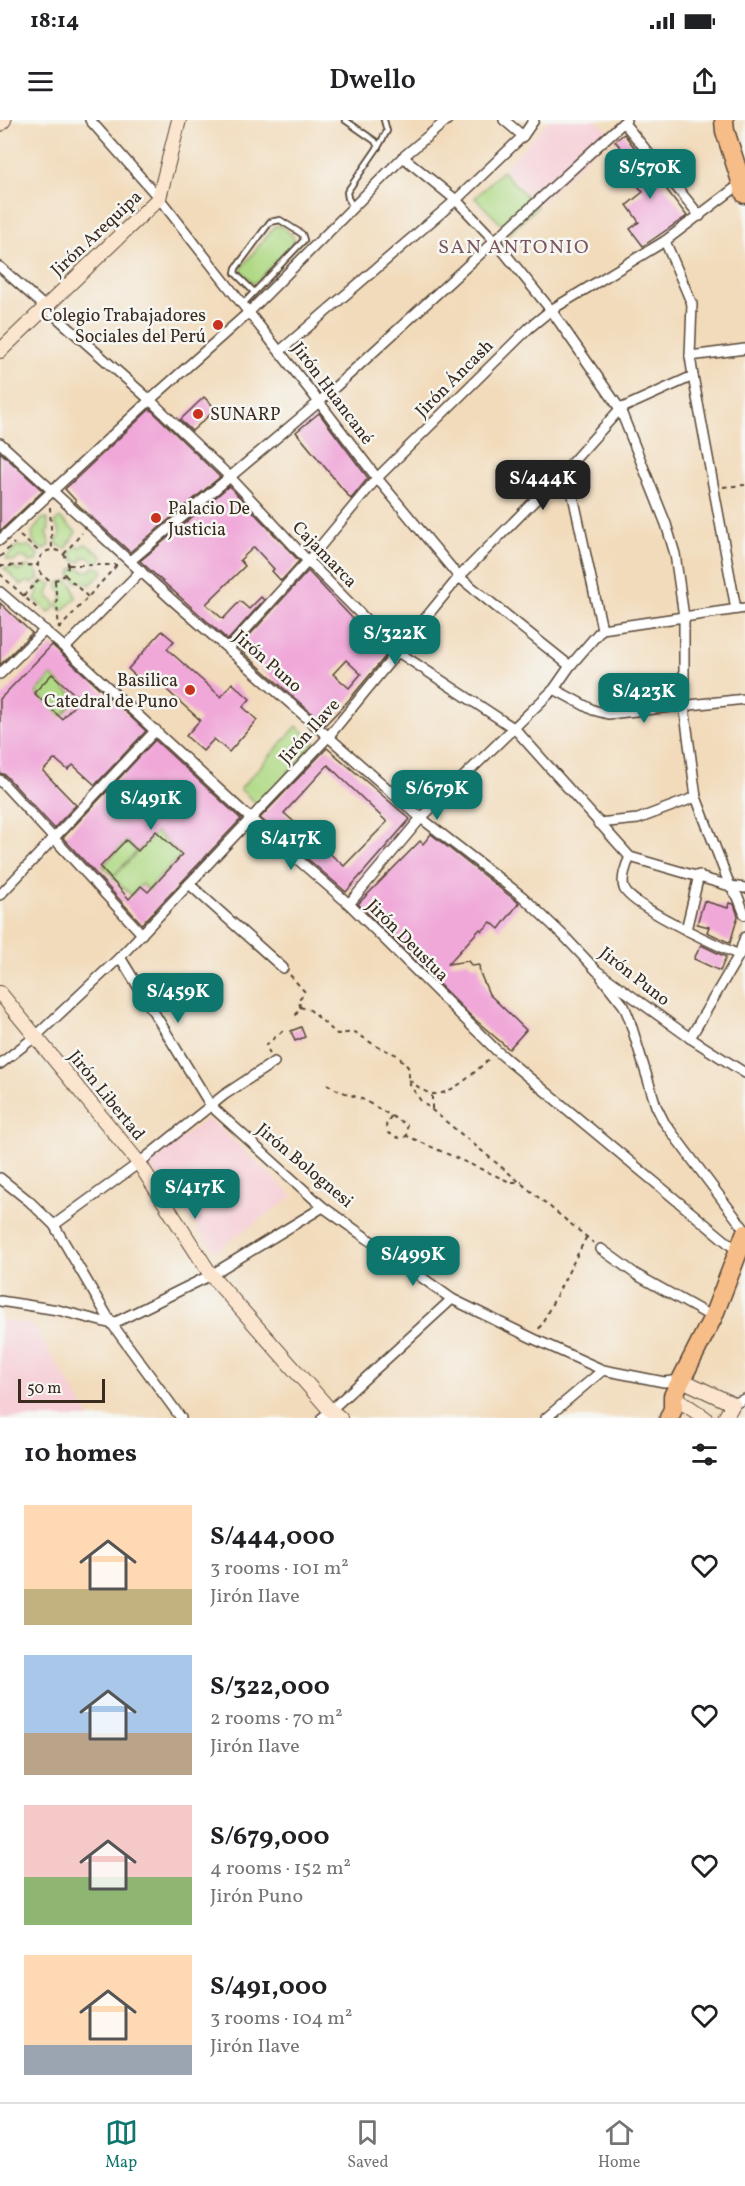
<!DOCTYPE html>
<html lang="en">
<head>
<meta charset="utf-8">
<style>
	:root { --surface:#fff; --page:#f6f6f6; --text:#202124; --muted:#757577; --line:#e0e0e0; --accent:#0f766e }
	body { margin:0; font-family:Vollkorn,serif; background:var(--page); color:var(--text); height:100vh; display:flex; flex-direction:column; font-size:22px; white-space:nowrap }
	* { box-sizing:border-box; margin:0 }
	p { font-size:20px; color:var(--muted) }
	.icon { flex:none; width:33px; height:33px; fill:none; stroke:currentColor; stroke-width:2; stroke-linecap:round; stroke-linejoin:round }
	.map { position:relative; height:1298px; overflow:hidden }
	.panel { display:flex; flex-direction:column; background:var(--surface); flex:1 }
	.panel>* { flex:none }
	.scale { position:absolute; left:18px; bottom:15px; width:87px; box-sizing:border-box; padding-left:6px; border:3px solid #3b2a1e; border-top:0; font-size:16px; line-height:21px; white-space:nowrap; color:#3b2a1e; -webkit-text-stroke:4px #f6f6f2; paint-order:stroke }
	.price { position:absolute; translate:-50% -51px; padding:0 14px; border-radius:12px; background:var(--accent); color:#fff; font-size:20px; line-height:39px; filter:drop-shadow(0 2px 3px #0008) }
	.price::after { content:''; position:absolute; left:50%; top:36px; width:18px; height:14px; margin-left:-9px; background:inherit; clip-path:polygon(0 0,100% 0,50% 100%) }
	.price.selected { background:#222; color:#fff }
	ul { padding:0; list-style:none }
	li { display:flex; align-items:center; gap:18px; height:150px; padding:0 24px }
	li span { display:grid; place-items:center; flex:none; width:168px; height:120px; border-radius:0px; color:#555 }
	li>.icon { margin-inline-start:auto }
	span .icon { width:72px; height:72px; fill:#fffc; stroke-width:1 }
	li b { font-size:26px }
	h2 { display:flex; justify-content:space-between; align-items:center; height:72px; padding:0 24px; font-size:26px }
	.status { display:flex; justify-content:space-between; align-items:center; height:42px; padding:0 30px; background:var(--surface); direction:ltr }
	.status svg { height:16px; fill:currentColor }
	header { display:flex; justify-content:space-between; align-items:center; height:78px; padding:0 24px; background:var(--surface); font-size:27px; font-weight:600 }
	.menu { display:flex; justify-content:space-around; align-items:center; height:84px; border-top:2px solid var(--line); background:var(--surface); font-size:16px; color:var(--muted) }
	.menu a { display:grid; justify-items:center; gap:3px }
	.menu .selected { color:var(--accent) }
	.map>svg:first-child { display:block }
	.built { fill:#f6cfd7 }
	.green { fill:#afd984; stroke:#758251; stroke-width:1.5 }
	.building { fill:#f0a8d9; fill-rule:evenodd }
	.lines { fill:none; stroke-linecap:round; stroke-linejoin:round }
	.lane-casing { stroke:#564536; stroke-width:8 }
	.street-casing { stroke:#564536; stroke-width:12 }
	.secondary-casing { stroke:#564536; stroke-width:16 }
	.highway-casing { stroke:#564536; stroke-width:21 }
	.path { stroke:#564536; stroke-width:2; stroke-dasharray:4.5 4.5; stroke-linecap:butt }
	.lane { stroke:#fff; stroke-width:4.5 }
	.street { stroke:#fff; stroke-width:9 }
	.secondary { stroke:#fce5cf; stroke-width:14 }
	.highway { stroke:#f7bd88; stroke-width:18 }
	.poi-dot { fill:#c8321e; stroke:#f6f6f2; stroke-width:2 }
	.labels { text-anchor:middle; stroke-width:5; stroke-linejoin:round; paint-order:stroke }
	.street-label { font-size:18px; fill:#3b2a1e; stroke:#f6f6f2 }
	.poi-label { font-size:18px; fill:#3b2a1e; stroke:#f6f6f2; text-anchor:end }
	.neighbourhood-label { font-size:20px; letter-spacing:1.5px; fill:#7a565f; stroke:#f6f6f2 }
</style>
</head>
<body>
<div class="status"><b>18:14</b><svg viewBox="0 0 49 12"><path d="M0 12V9h3v3zM5 12V6h3v6zM10 12V3h3v9zM15 12V0h3v12zM26 1h20v11H26zM47 4h2v5h-2z"/></svg></div>
<header><svg class="icon" aria-label="menu" viewBox="0 0 24 24"><path d="M4 6h16M4 12h16M4 18h16"/></svg>Dwello<svg class="icon" aria-label="share" viewBox="0 0 24 24"><path d="M12 15V3M7 8l5-5 5 5M5 13v7h14v-7"/></svg></header>
<div class="map">
<svg width="745" height="1298" viewBox="0 0 745 1298">
	<rect width="100%" height="100%" fill="#f6f6f2"/>
	<filter id="ink" filterUnits="userSpaceOnUse"><feTurbulence type="fractalNoise" baseFrequency=".0167" numOctaves="2"/><feDisplacementMap in="SourceGraphic" scale="12" xChannelSelector="R" yChannelSelector="G"/><feConvolveMatrix kernelMatrix="1 2 1 2 8 2 1 2 1" color-interpolation-filters="sRGB"/></filter>
	<filter id="wash" filterUnits="userSpaceOnUse"><feTurbulence type="fractalNoise" baseFrequency=".008" numOctaves="4" result="noise"/><feDisplacementMap in="SourceGraphic" scale="24" xChannelSelector="R" yChannelSelector="G"/><feGaussianBlur stdDeviation="1.35" result="paint"/><feColorMatrix in="noise" values="0 0 0 0 0 0 0 0 0 0 0 0 0 0 0 0 0 1.4 0 .05"/><feComposite in="paint" operator="in"/></filter>
	<g filter="url(#wash)">
		<rect width="100%" height="100%" fill="#f2dbbb"/>
		<g class="built">
			<path d="M549,0h46l17,13 -74,72 -34,-36z"/>
			<path d="M209,998l84,78 -78,55 -68,-88z"/>
			<path d="M0,1200l33,5 57,93h-90z"/>
		</g>
		<g class="green">
			<path d="M502,51l35,36 -27,26 -35,-35z"/>
			<path d="M275,106h6l12,10 1,5 -37,41 -4,1 -12,-12 1,-4z"/>
			<path d="M47,398l2,12 -3,1 4,15 -8,4 -9,-8 -1,-10 10,-13z"/>
			<path d="M60,398l16,14 -10,17 -10,-5v-3l3,-3 1,-6 -6,-9z"/>
			<path d="M86,424c6,5 12,8 17,14l-7,5 -8,-6 -6,1 -1,4 -7,-1 -4,-9 7,-6 3,1z"/>
			<path d="M18,425l3,2 8,-1 9,8 -2,7 -7,1 -3,-4 -7,-1 -4,4 -7,-1 -2,-2z"/>
			<path d="M26,446l9,3 4,9 -6,5 -7,-1 -5,3 -17,-17 11,-1 2,4 7,-2z"/>
			<path d="M94,447l9,2v3l-13,13 -5,-3h-8l-7,-6 3,-8h7l3,3h7z"/>
			<path d="M67,460l6,6 3,12 -13,13 -5,-4v-4l4,-5v-6l-4,-3v-6z"/>
			<path d="M41,461l11,3 -4,9 1,5 5,3 1,6 -6,6 -14,-14 3,-7 -2,-5z"/>
			<path d="M51,555l26,24 -15,17 -26,-23z"/>
			<path d="M297,606l18,16 -56,64 -19,-17z"/>
			<path d="M156,712l25,23 -33,35 -6,-6 -11,11 -18,-17z"/>
			<path d="M126,721l11,10 -24,25 -10,-10z"/>
		</g>
		<g id="blocks">
			<g class="building">
				<path d="M624,14l63,82 -44,30 -13,-17 9,-7 -12,-17 16,-13 -10,-12 6,-6 -8,-10 2,-2 -18,-21z"/>
				<path d="M204,277l12,12 -24,22 -12,-11z"/>
				<path d="M150,289l70,68 -90,75 -55,-50 1,-1 -11,-12z"/>
				<path d="M319,293l49,65 -17,21 -55,-67z"/>
				<path d="M0,332l43,39 -43,40z"/>
				<path d="M229,366l70,75 -18,20 -9,-10 2,-2 -20,-22 -14,13 5,6 -39,38 17,15 17,-18 9,8 12,-12 3,3 -36,40 -88,-79z"/>
				<path d="M308,451l48,51 33,30 -41,49 -23,24 -87,-77zM346,540l15,14 -12,14 -16,-14z"/>
				<path d="M0,483l32,30 -32,32z"/>
				<path d="M162,511l12,10 -7,8 54,48 11,-14 18,16 -7,8 14,13 -28,32 -15,-13 -11,12 -17,-15 14,-16 -53,-48 -7,8 -12,-11z"/>
				<path d="M52,525l94,86 -51,54 -22,-20 -5,5 -13,-11 -12,12 33,34 -22,23 -49,-53 -5,-2v-74zM52,554l28,25 -18,20 -28,-26z"/>
				<path d="M155,620l86,79 -99,105 -79,-86zM156,711l26,24 -34,37 -7,-6 -12,13 -29,-32 26,-27 12,11z"/>
				<path d="M327,628l83,71 -64,73 -86,-74zM328,645l59,57 -43,44 -60,-53z"/>
				<path d="M431,714l88,69 -20,26 -8,-7 -9,9 -2,-2 -32,35 20,-3 4,5 7,-1 1,8 9,21 37,36 -17,19 -37,-32 -114,-113 62,-63 3,3z"/>
				<path d="M704,781l24,7 1,-5 5,1 4,12 -8,27 -23,-11 2,-5 -12,-3z"/>
				<path d="M701,825l25,12 -6,14 -26,-12z"/>
				<path d="M301,907l4,10 -10,4 -4,-10z"/>
			</g>
		</g>
	</g>
	<g filter="url(#ink)">
		<use href="#blocks" fill-opacity="0" stroke="#564536" stroke-width="1.5"/>
		<g class="lines">
			<defs>
				<g id="lane">
					<path d="M345,0l30,21 3,6 -31,45 1,6 5,9"/>
					<path d="M378,27l9,-16 -3,-11"/>
					<path d="M243,184l61,-64 -2,-6 -22,-14 -10,2 -34,46 -1,5 19,19"/>
				</g>
				<g id="street">
					<path d="M90,0l69,78 160,204 58,76 82,99 111,89"/>
					<path d="M504,0l19,16"/>
					<path d="M624,3l76,93"/>
					<path d="M403,37l53,43 39,41 56,69 69,99 46,115 9,30 9,63v89l12,91 34,89 8,11 7,18"/>
					<path d="M665,121l27,63 -2,52 3,20 43,233"/>
					<path d="M0,147l150,133 80,77 78,84 90,91 117,77 115,128 100,29 15,2"/>
					<path d="M280,231l176,-151 67,-64 11,-16"/>
					<path d="M690,236l55,-7"/>
					<path d="M0,323l171,156 250,219 102,79 41,39 33,35 93,67 55,35"/>
					<path d="M567,348l35,161"/>
					<path d="M0,420l150,-140 99,-88 154,-155 44,-37"/>
					<path d="M130,441l189,-159 307,-282"/>
					<path d="M0,472l65,56 186,171 98,85 148,147 243,202"/>
					<path d="M65,528l76,-77"/>
					<path d="M229,528l79,-87 69,-83 152,-150 22,-18 114,-69 78,-59"/>
					<path d="M0,554l45,-44"/>
					<path d="M554,569l39,21 15,4 137,-15"/>
					<path d="M0,660l142,154"/>
					<path d="M598,703l40,-4 58,-22"/>
					<path d="M630,737c-4,8 -9,22 -6,31 4,17 95,58 115,67"/>
					<path d="M189,764l94,84"/>
					<path d="M0,775l156,-165"/>
					<path d="M349,784l72,-86 133,-129 16,-23 32,-37 143,-21"/>
					<path d="M686,810l13,-55"/>
					<path d="M120,837l91,149 112,101 129,92 82,40 69,31 61,12 17,-2"/>
					<path d="M602,858l22,28 5,12 27,88 8,16 81,108"/>
					<path d="M690,918l49,-83 6,-18"/>
					<path d="M0,944l36,-28 84,-79 208,-220 131,-160 108,-109 53,-59 73,-33"/>
					<path d="M0,1058l29,23 25,24 58,99 69,94"/>
					<path d="M54,1105l85,-62 85,-68 50,-33"/>
					<path d="M601,1129l36,26 77,43"/>
					<path d="M0,1181l58,9 54,14 99,-49 112,-68"/>
					<path d="M733,1284l12,-5"/>
					<path d="M322,1298l130,-119"/>
					<path d="M546,1298l57,-48"/>
				</g>
				<g id="secondary">
					<path d="M0,4l4,-4"/>
					<path d="M0,231l159,-153 20,-78"/>
					<path d="M0,873l139,170 72,112 119,135 10,8"/>
					<path d="M682,1260l51,24 -8,14"/>
					<path d="M673,1276l32,22"/>
				</g>
				<g id="highway">
					<path d="M724,0l1,11 20,63"/>
					<path d="M669,1298l4,-9v-13l40,-79 32,-83"/>
				</g>
			</defs>
			<use href="#lane" class="lane-casing"/>
			<use href="#street" class="street-casing"/>
			<use href="#secondary" class="secondary-casing"/>
			<use href="#highway" class="highway-casing"/>
			<g class="path">
				<path d="M723,367l22,-2"/>
				<path d="M50,387l2,42"/>
				<path d="M20,416l21,17"/>
				<circle cx="53" cy="445" r="15"/>
				<path d="M64,434l18,-21"/>
				<path d="M0,437l14,-14"/>
				<path d="M69,445h48"/>
				<path d="M0,446l37,-1"/>
				<path d="M0,454l40,37"/>
				<path d="M65,455l23,22"/>
				<path d="M55,461l4,48"/>
				<path d="M23,476l19,-19"/>
				<path d="M59,509l58,-64"/>
				<path d="M290,855l15,17 -6,7 1,8 -6,12"/>
				<path d="M300,887l10,3 27,24 18,-2 21,14 21,9 11,12 2,18 11,16 173,142"/>
				<path d="M270,934l-4,-9 19,-16"/>
				<path d="M409,960c7,5 17,14 25,14 19,1 44,-25 57,-37"/>
				<path d="M327,964l10,6 25,9 45,26v11l103,46h12"/>
				<path d="M432,989v-15"/>
				<path d="M391,996l-5,9 2,8 11,5 8,-2"/>
				<path d="M539,1209l48,-93"/>
			</g>
			<use href="#lane" class="lane"/>
			<use href="#street" class="street"/>
			<use href="#secondary" class="secondary"/>
			<use href="#highway" class="highway"/>
		</g>
	</g>
	<g class="poi-dot">
		<circle cx="218" cy="205" r="6"/>
		<circle cx="198" cy="294" r="6"/>
		<circle cx="156" cy="398" r="6"/>
		<circle cx="190" cy="570" r="6"/>
	</g>
	<g class="labels">
		<g class="street-label">
			<text transform="translate(96 113) rotate(-43)" y="6">Jirón Arequipa</text>
			<text transform="translate(454 258) rotate(-45)" y="6">Jirón Áncash</text>
			<text transform="translate(333 273) rotate(53)" y="6">Jirón Huancané</text>
			<text transform="translate(325 434) rotate(46)" y="6">Cajamarca</text>
			<text transform="translate(268 541) rotate(41)" y="6">Jirón Puno</text>
			<text transform="translate(309 611) rotate(-48)" y="6">Jirón Ilave</text>
			<text transform="translate(408 820) rotate(45)" y="6">Jirón Deustua</text>
			<text transform="translate(635 856) rotate(38)" y="6">Jirón Puno</text>
			<text transform="translate(107 975) rotate(51)" y="6">Jirón Libertad</text>
			<text transform="translate(305 1045) rotate(40)" y="6">Jirón Bolognesi</text>
		</g>
		<g class="poi-label">
			<text x="206" y="201">Colegio Trabajadores<tspan x="206" dy="21">Sociales del Perú</tspan></text>
			<text x="210" y="300" text-anchor="start">SUNARP</text>
			<text x="168" y="394" text-anchor="start">Palacio De<tspan x="168" dy="21">Justicia</tspan></text>
			<text x="178" y="566">Basilica<tspan x="178" dy="21">Catedral de Puno</tspan></text>
		</g>
		<g class="neighbourhood-label">
			<text x="514" y="133">SAN ANTONIO</text>
		</g>
	</g>
</svg>
<div class="scale">50 m</div>
<b class="price" style="left:650px;top:80px">S/570K</b>
<b class="price selected" style="left:543px;top:391px">S/444K</b>
<b class="price" style="left:395px;top:546px">S/322K</b>
<b class="price" style="left:644px;top:604px">S/423K</b>
<b class="price" style="left:437px;top:701px">S/679K</b>
<b class="price" style="left:151px;top:711px">S/491K</b>
<b class="price" style="left:291px;top:751px">S/417K</b>
<b class="price" style="left:178px;top:904px">S/459K</b>
<b class="price" style="left:195px;top:1100px">S/417K</b>
<b class="price" style="left:413px;top:1167px">S/499K</b>
</div>
<section class="panel">
<h2>10 homes<svg class="icon" aria-label="filters" viewBox="0 0 24 24"><path d="M4 7h16M4 17h16"/><circle cx="9" cy="7" r="2"/><circle cx="15" cy="17" r="2"/></svg></h2>
<ul>
<li><span style="background:linear-gradient(#ffd9b3 70%,#c2b280 0)"><svg class="icon" aria-label="home" viewBox="0 0 24 24"><path d="M3 11l9-7 9 7M6 9v11h12V9"/></svg></span><div><b>S/444,000</b><p>3 rooms · 101 m²</p><p>Jirón Ilave</p></div><svg class="icon" aria-label="heart" viewBox="0 0 24 24"><path d="M12 20l-8-8c-3-5 5-10 8-4 3-6 11-1 8 4z"/></svg></li>
<li><span style="background:linear-gradient(#a9c7e8 65%,#b9a48a 0)"><svg class="icon" aria-label="home" viewBox="0 0 24 24"><path d="M3 11l9-7 9 7M6 9v11h12V9"/></svg></span><div><b>S/322,000</b><p>2 rooms · 70 m²</p><p>Jirón Ilave</p></div><svg class="icon" aria-label="heart" viewBox="0 0 24 24"><path d="M12 20l-8-8c-3-5 5-10 8-4 3-6 11-1 8 4z"/></svg></li>
<li><span style="background:linear-gradient(#f6c9c9 60%,#8fb573 0)"><svg class="icon" aria-label="home" viewBox="0 0 24 24"><path d="M3 11l9-7 9 7M6 9v11h12V9"/></svg></span><div><b>S/679,000</b><p>4 rooms · 152 m²</p><p>Jirón Puno</p></div><svg class="icon" aria-label="heart" viewBox="0 0 24 24"><path d="M12 20l-8-8c-3-5 5-10 8-4 3-6 11-1 8 4z"/></svg></li>
<li><span style="background:linear-gradient(#ffd9b3 75%,#9aa5b1 0)"><svg class="icon" aria-label="home" viewBox="0 0 24 24"><path d="M3 11l9-7 9 7M6 9v11h12V9"/></svg></span><div><b>S/491,000</b><p>3 rooms · 104 m²</p><p>Jirón Ilave</p></div><svg class="icon" aria-label="heart" viewBox="0 0 24 24"><path d="M12 20l-8-8c-3-5 5-10 8-4 3-6 11-1 8 4z"/></svg></li>
</ul>
</section>
<nav class="menu">
<a class="selected"><svg class="icon" aria-label="map" viewBox="0 0 24 24"><path d="M3 6l6-2 6 2 6-2v14l-6 2-6-2-6 2zM9 4v14M15 6v14"/></svg>Map</a>
<a><svg class="icon" aria-label="saved" viewBox="0 0 24 24"><path d="M7 4h10v16l-5-4-5 4z"/></svg>Saved</a>
<a><svg class="icon" aria-label="home" viewBox="0 0 24 24"><path d="M3 11l9-7 9 7M6 9v11h12V9"/></svg>Home</a>
</nav>
</body>
</html>
